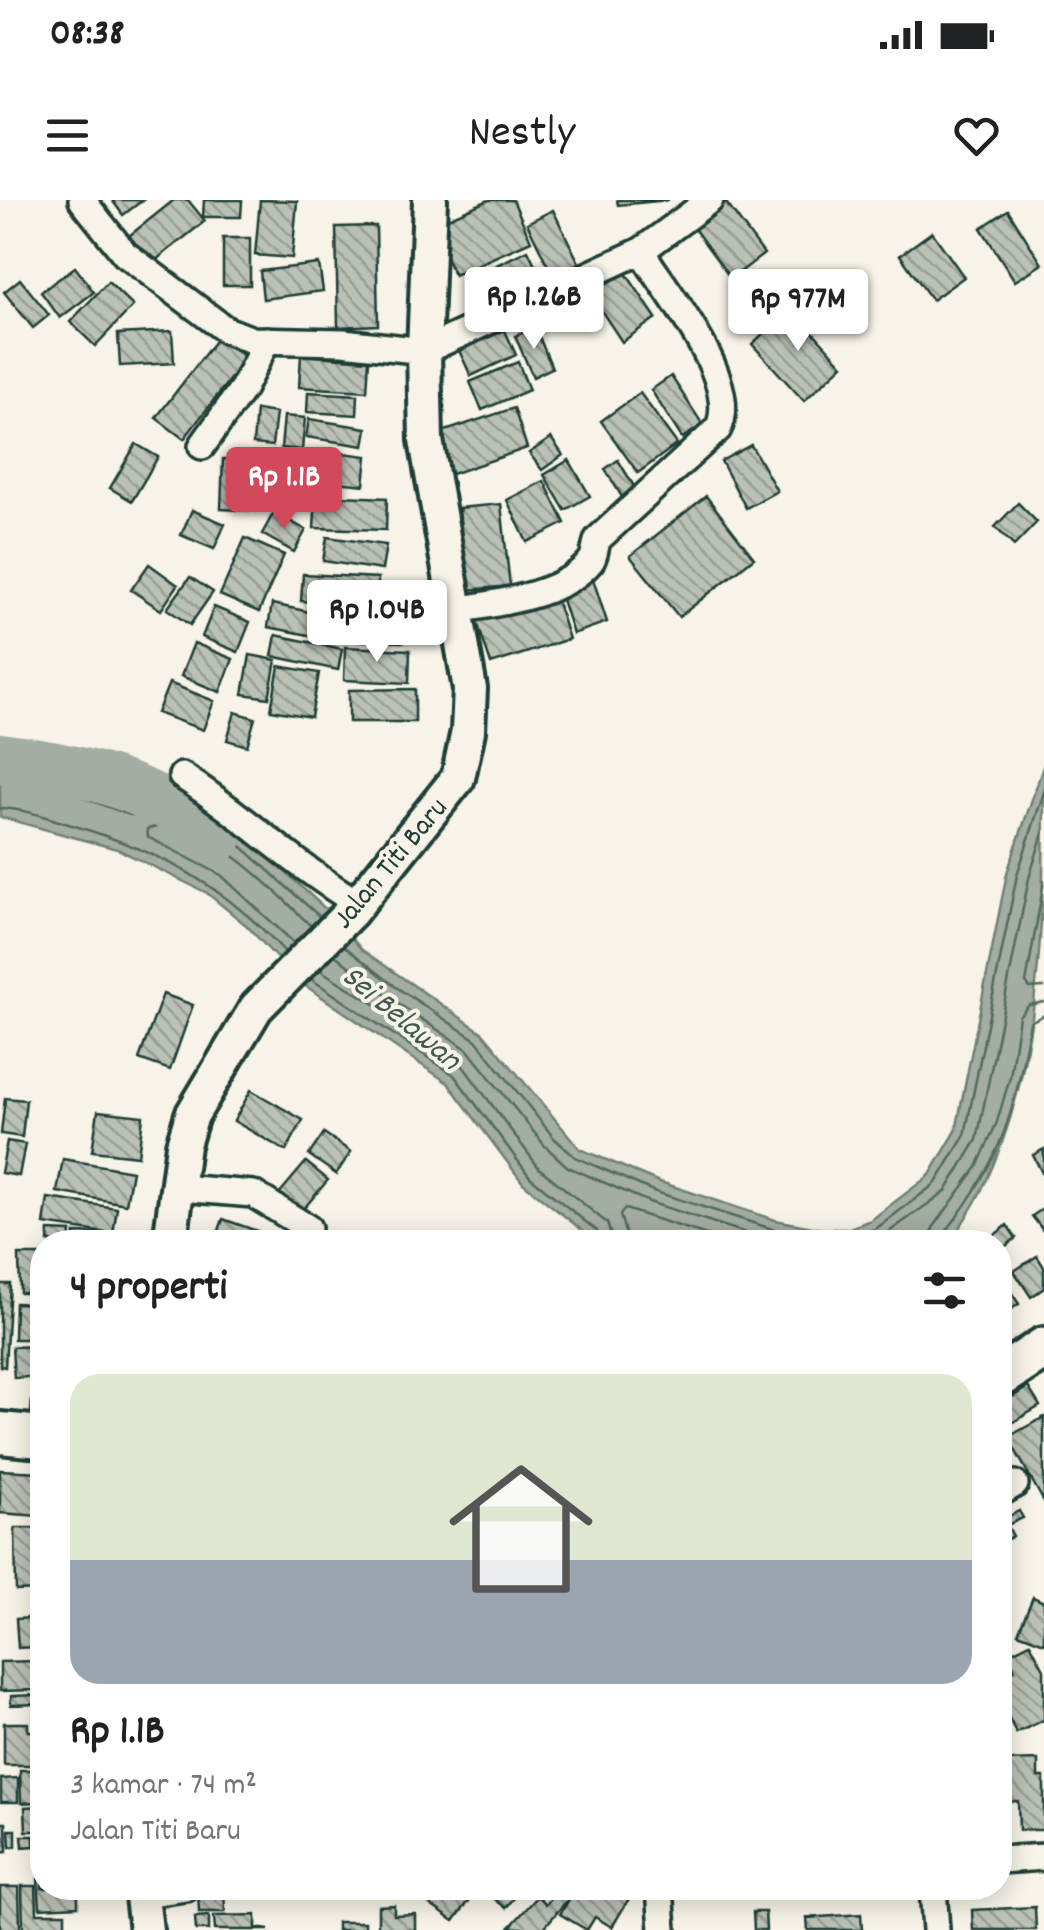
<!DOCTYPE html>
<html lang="id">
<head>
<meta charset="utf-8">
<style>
	:root { --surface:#fff; --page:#f6f6f6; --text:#202124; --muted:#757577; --line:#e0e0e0; --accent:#d1495b }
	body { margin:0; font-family:Dekko,sans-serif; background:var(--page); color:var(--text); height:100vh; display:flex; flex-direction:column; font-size:38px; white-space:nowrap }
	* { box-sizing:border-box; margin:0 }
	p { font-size:32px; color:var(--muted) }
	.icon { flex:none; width:55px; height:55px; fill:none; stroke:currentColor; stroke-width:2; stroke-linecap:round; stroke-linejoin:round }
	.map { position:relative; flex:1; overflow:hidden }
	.panel { position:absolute; left:30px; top:1030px; width:982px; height:670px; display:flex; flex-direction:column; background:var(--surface); border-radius:40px; box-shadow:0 5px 25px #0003 }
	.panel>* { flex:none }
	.price { position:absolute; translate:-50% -85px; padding:0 22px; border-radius:10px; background:#fff; color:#222; font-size:32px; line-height:65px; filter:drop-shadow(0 2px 5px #0008) }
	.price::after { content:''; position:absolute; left:50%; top:60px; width:30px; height:22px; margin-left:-15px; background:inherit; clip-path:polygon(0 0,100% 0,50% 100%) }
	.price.active { background:var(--accent); color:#fff }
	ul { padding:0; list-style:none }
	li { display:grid; align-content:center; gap:20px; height:530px; padding:0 40px }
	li+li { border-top:2px solid var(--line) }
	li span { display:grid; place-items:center; height:310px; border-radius:30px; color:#555 }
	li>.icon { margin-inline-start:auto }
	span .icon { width:180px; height:180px; fill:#fffc; stroke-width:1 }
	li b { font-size:42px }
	h2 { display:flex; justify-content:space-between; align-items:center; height:120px; padding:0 40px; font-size:42px }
	.status { display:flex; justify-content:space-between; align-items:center; height:70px; padding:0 50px; background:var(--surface); direction:ltr }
	.status svg { height:28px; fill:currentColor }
	header { display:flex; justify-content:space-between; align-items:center; height:130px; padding:0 40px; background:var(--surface); font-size:45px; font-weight:600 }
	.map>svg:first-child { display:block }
	.water { fill:#a4ada3; stroke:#6f8077; stroke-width:2.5 }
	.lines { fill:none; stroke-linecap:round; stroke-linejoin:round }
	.shore { stroke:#546a60; stroke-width:2.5 }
	.river { stroke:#a4ada3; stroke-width:50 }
	.building { fill:url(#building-back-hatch); stroke:#1f3d34; stroke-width:2.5 }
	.minor-casing { stroke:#1f3d34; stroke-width:32 }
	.tertiary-casing { stroke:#1f3d34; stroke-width:40 }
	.primary-casing { stroke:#1f3d34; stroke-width:48 }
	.minor { stroke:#f7f3e8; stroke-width:25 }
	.tertiary { stroke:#f7f3e8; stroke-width:32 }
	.primary { stroke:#f7f3e8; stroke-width:40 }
	.labels { text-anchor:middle; stroke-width:8; stroke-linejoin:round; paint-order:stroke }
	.street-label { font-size:30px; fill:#1f3d34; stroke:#f7f3e8 }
	.water-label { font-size:32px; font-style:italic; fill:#405950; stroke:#f7f3e8 }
</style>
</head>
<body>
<div class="status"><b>08:38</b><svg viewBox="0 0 49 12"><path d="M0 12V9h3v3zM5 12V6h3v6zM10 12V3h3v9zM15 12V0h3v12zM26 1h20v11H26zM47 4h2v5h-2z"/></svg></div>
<header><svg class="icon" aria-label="menu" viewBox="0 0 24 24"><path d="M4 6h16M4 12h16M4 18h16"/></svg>Nestly<svg class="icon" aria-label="heart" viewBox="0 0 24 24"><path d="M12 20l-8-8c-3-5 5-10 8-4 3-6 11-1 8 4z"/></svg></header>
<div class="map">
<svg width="1044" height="1730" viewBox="0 0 1044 1730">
	<defs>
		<pattern id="building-back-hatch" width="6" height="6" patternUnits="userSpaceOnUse" patternTransform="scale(2.5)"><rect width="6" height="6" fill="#bbc1b6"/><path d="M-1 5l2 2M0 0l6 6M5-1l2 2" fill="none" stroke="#979e95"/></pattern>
	</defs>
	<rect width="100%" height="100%" fill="#f7f3e8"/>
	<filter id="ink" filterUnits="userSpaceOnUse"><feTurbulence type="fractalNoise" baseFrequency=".01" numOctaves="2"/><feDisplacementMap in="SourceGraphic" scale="20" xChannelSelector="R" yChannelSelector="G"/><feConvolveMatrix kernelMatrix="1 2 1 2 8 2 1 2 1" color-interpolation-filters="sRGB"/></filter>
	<g filter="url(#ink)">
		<path class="water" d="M1044,564c0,158 0,355 -95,478h-352l-74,-59 -75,-100 -151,-103 -51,-55 -39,-32 -90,-44 -117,-32v-47l61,9 71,26h48l67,32 82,75 33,38 121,83 97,116 77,32 118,39 48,9h24l24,-9 59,-45 26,-44 51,-258z"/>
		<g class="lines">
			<g class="shore">
				<path d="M0,580l60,9 70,26h47l64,31 79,71"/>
				<path d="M0,608c26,1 51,11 75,18 88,27 147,58 210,126"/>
				<path d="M1044,681l-18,102 4,5 14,-1"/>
				<path d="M294,743l-73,-68 -73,-38 -1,-8c54,-18 128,62 164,97"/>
				<path d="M344,746l52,41 80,53 78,98 21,19 78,34 119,38 49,10h28l28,-11 59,-45 29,-48 52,-260 27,-83"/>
				<path d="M335,755l53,42 79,52 78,97 23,21 81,35 125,40"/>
				<path d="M320,770l82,51 61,45 76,102 68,55 6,19"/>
				<path d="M311,779l143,96 76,102 67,54 4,11"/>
				<path d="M628,1042l-8,-27 5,-6 104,33"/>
				<path d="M875,1042l71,-51 31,-51 52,-262 15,-48"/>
				<path d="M931,1042l2,-14 44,-61 20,-45 13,-45 9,-61 10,-11 15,-3"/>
				<path d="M943,1042l2,-9c58,-76 69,-118 85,-211l14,-7"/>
			</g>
			<path class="river" d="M0,558c78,10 155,28 217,80"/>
		</g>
		<g class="building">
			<path d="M112,0h31l-20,15z"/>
			<path d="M174,0h14l17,21 -54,43 -22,-28z"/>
			<path d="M204,0h38l-1,17h-38z"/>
			<path d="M260,0l37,1 -5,57 -37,-3z"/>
			<path d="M489,0h24l18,41 -77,34 -22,-50z"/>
			<path d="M617,0h52l-51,5z"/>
			<path d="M724,0l40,54 -33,25 -41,-56z"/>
			<path d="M553,10l28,57 -26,13 -28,-57z"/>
			<path d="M1008,10l34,54 -27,17 -34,-53z"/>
			<path d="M376,26l2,99 -40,2 -2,-100z"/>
			<path d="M932,32l32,45 -32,23 -32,-45z"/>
			<rect x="223" y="38" width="27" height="47"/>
			<path d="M528,50l19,40 -55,26 -19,-40z"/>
			<path d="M319,64l4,27 -60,8 -3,-28z"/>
			<path d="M621,66l35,52 -34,24 -35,-53z"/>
			<path d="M75,67l19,25 -34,26 -19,-26z"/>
			<path d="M20,79l29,36 -16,13 -29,-36z"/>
			<path d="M108,82l25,24 -38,40 -25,-24z"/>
			<path d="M791,108l52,57 -39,36 -52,-57z"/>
			<path d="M502,124l14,31 -45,21 -15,-32z"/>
			<path d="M535,127l17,41 -19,9 -18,-41z"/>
			<path d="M172,131l2,32 -54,3 -2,-32z"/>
			<path d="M218,137l28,21 -62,81 -28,-21z"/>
			<path d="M301,155l68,5 -2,31 -68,-4z"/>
			<path d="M518,162l11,28 -47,20 -12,-28z"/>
			<path d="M671,176l32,49 -21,13 -31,-48z"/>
			<path d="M308,192l50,3 -1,20 -50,-3z"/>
			<path d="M640,193l37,51 -39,29 -37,-52z"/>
			<path d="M514,208l13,40 -78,27 -13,-41z"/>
			<path d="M256,210l20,3 -4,33 -19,-2z"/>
			<path d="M284,216l21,2 -3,32 -21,-2z"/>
			<path d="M309,219l58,9 -3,18 -58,-9z"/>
			<path d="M551,238l12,17 -21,15 -13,-17z"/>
			<path d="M136,244l22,13 -26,44 -22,-13z"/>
			<path d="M751,245l26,46 -31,17 -25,-47z"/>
			<path d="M319,250l48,6 -3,29 -48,-5z"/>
			<path d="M223,259l38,2 -3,50 -37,-2z"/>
			<path d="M569,260l21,36 -25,14 -21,-35z"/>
			<path d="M618,260l17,28 -13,9 -17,-28z"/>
			<path d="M544,281l21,42 -38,19 -20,-42z"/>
			<path d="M316,295l71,3 -1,32 -72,-2z"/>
			<path d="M706,296l48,62 -75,59 -49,-61z"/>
			<path d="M1018,303l19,19 -23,24 -19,-19z"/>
			<path d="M501,304l9,82 -43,4 -8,-82z"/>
			<path d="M192,310l33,14 -11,25 -33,-14z"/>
			<path d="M274,312l32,18 -12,22 -32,-18z"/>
			<path d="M327,337l59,8 -4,25 -59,-9z"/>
			<path d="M245,338l39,17 -25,57 -39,-17z"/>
			<path d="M149,364l29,21 -17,25 -30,-20z"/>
			<path d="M303,374l75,4 -1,27 -76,-4z"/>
			<path d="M592,376l15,46 -34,12 -15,-47z"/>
			<path d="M190,377l23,15 -23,33 -23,-16z"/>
			<path d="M554,393l15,46 -78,25 -15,-45z"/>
			<path d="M272,404l52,11 -5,22 -51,-10z"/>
			<path d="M214,407l36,15 -12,30 -36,-15z"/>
			<path d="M338,410l67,2 -1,30 -67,-2z"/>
			<path d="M276,435l66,14 -4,21 -66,-14z"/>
			<path d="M194,443l39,16 -13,33 -39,-16z"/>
			<path d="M345,447l65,3 -1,33 -65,-3z"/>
			<path d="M250,455l26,5 -7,38 -26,-4z"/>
			<path d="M279,466l40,7 -8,44 -40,-7z"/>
			<path d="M169,483l45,18 -11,29 -46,-17z"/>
			<path d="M415,489v33h-66v-32z"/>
			<path d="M235,512l20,6 -8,28 -20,-6z"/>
			<path d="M163,794l30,11 -23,65 -31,-11z"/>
			<path d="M251,890l52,30 -17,31 -52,-30z"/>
			<path d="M5,898l21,2 -4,37 -21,-3z"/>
			<path d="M98,911l45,5 -5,40 -46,-5z"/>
			<path d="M324,933l27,19 -15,22 -27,-19z"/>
			<path d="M7,941l18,3 -6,32 -18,-3z"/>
			<path d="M1044,949v25l-1,1 -10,-20z"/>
			<path d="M63,959l69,12 -6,33 -69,-12z"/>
			<path d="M306,962l22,18 -28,33 -22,-18z"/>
			<path d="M48,998l69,10 -4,26 -69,-10z"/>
			<path d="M1044,1008v24l-12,-16z"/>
			<path d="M223,1019l51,18 -2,5h-57z"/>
			<path d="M1007,1025l9,13 -15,12 -1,-8 -9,-4z"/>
			<path d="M49,1031l22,1 -1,10h-22z"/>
			<path d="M75,1033l30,1v8h-31z"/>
			<path d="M19,1055h23v38h-22z"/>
			<path d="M1037,1056l7,11v21l-13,9 -17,-26z"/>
			<path d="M1000,1076l19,28 -19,13z"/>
			<path d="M0,1084h10l-5,83 -5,-1z"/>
			<path d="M15,1103l27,1v35h-28z"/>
			<path d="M42,1146v30l-28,2 -2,-31z"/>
			<path d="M1028,1187l12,19 -30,18 -10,-19z"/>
			<path d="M32,1199l10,1v25l-12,-1z"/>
			<path d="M1044,1217v85l-36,-65z"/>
			<path d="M1010,1264l6,11 -16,10v-15z"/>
			<path d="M0,1270l41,2 -2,44 -39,-3z"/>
			<path d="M1019,1311l4,7 -16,7 6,11 -7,4 -6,-19z"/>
			<path d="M15,1328h25l1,62 -25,1z"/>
			<path d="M1033,1397l11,5v41l-26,-10z"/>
			<path d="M31,1418l2,29 -15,1 -2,-29z"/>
			<path d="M1030,1443l14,26v51l-28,13 -16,-34v-22l15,-7 -7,-16z"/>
			<path d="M37,1461l1,29 -38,1v-29z"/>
			<path d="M38,1495v9l-27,1v-9z"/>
			<rect x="34" y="1516" width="8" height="11"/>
			<path d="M4,1523h24v8h14v34h-38z"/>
			<path d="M1038,1560v17h6v53h-25l-1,-29 -14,1 -1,-41z"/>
			<path d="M20,1570h14l1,32 -14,1z"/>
			<path d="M38,1570h4v26h-3z"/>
			<path d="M18,1578v24h-17v-23z"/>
			<path d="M42,1606v25h-16l-1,-24z"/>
			<path d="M0,1623h6l1,29 -7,1z"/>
			<path d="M9,1630h7v16l-6,1z"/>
			<path d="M22,1636h12v10l-11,1z"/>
			<path d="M38,1679h4v9h36v18l-38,2z"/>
			<path d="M22,1686h14l1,27h28v16l-42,1z"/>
			<path d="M0,1687h19l1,43h-20z"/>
			<path d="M425,1688h25l19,13 -15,20 -35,-24z"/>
			<path d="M481,1688h41l-16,20z"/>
			<path d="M560,1688l10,9 -28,33 -32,-3 28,-31 8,8z"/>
			<path d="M576,1688h38l16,9 -18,30 -17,-10 -8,13 -27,-16z"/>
			<path d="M224,1689l1,23h-26l-1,-22z"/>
			<path d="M394,1705v10l21,-1v16h-37v-24z"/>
			<path d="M1035,1707l1,23h-63l-1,-20z"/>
			<path d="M753,1712h12l1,18h-12z"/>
			<path d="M861,1714l1,16h-54l-1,-12z"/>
			<path d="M256,1715v13l13,2h-54l-1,-14z"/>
			<path d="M209,1716v14h-13l-1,-13z"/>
			<rect x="337" y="1722" width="28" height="8"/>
		</g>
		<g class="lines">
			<defs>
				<g id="minor">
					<path d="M82,0l43,54 101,76 26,10 91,2 81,9 217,-100 69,-51"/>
					<path d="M202,246l41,-58 24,-48"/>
					<path d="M456,410c41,-7 107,-14 135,-49 4,-5 4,-16 7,-22l120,-110c24,-47 -51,-136 -77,-178"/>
					<path d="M182,576c61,39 113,90 176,127"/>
					<path d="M180,988l73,6 55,34"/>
					<path d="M1000,1293l15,-9"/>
					<path d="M1000,1660l44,-3"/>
					<path d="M660,1688l3,42"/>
					<path d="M933,1688l3,42"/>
					<path d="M141,1694l45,-6"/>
				</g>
				<g id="tertiary">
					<path d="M170,1042l13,-97 9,-30 64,-107 95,-96 107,-134 10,-47 2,-42 -44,-249 -2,-89 6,-151"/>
					<path d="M141,1688l5,42"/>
				</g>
				<g id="primary">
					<path d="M1000,1177l44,-29"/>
					<path d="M0,1233l42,4"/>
				</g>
			</defs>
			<use href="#minor" class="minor-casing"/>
			<use href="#tertiary" class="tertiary-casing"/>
			<use href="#primary" class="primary-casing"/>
			<use href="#minor" class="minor"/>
			<use href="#tertiary" class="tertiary"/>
			<use href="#primary" class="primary"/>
		</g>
	</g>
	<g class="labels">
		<g class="street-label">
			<text transform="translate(389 662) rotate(-50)" y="10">Jalan Titi Baru</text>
		</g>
		<g class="water-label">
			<text transform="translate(403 816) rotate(40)" y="11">Sei Belawan</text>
		</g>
	</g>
</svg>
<b class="price" style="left:534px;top:152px">Rp 1.26B</b>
<b class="price" style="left:798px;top:154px">Rp 977M</b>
<b class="price active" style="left:284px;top:332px">Rp 1.1B</b>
<b class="price" style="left:377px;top:465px">Rp 1.04B</b>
<section class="panel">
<h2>4 properti<svg class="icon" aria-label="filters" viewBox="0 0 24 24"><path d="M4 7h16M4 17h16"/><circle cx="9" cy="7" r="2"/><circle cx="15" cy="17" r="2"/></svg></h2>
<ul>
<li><span style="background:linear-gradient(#dfe7d0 60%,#9aa5b1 0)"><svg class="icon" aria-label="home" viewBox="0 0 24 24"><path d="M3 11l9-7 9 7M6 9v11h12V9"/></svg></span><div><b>Rp 1.1B</b><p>3 kamar · 74 m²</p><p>Jalan Titi Baru</p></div></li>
</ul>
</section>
</div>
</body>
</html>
